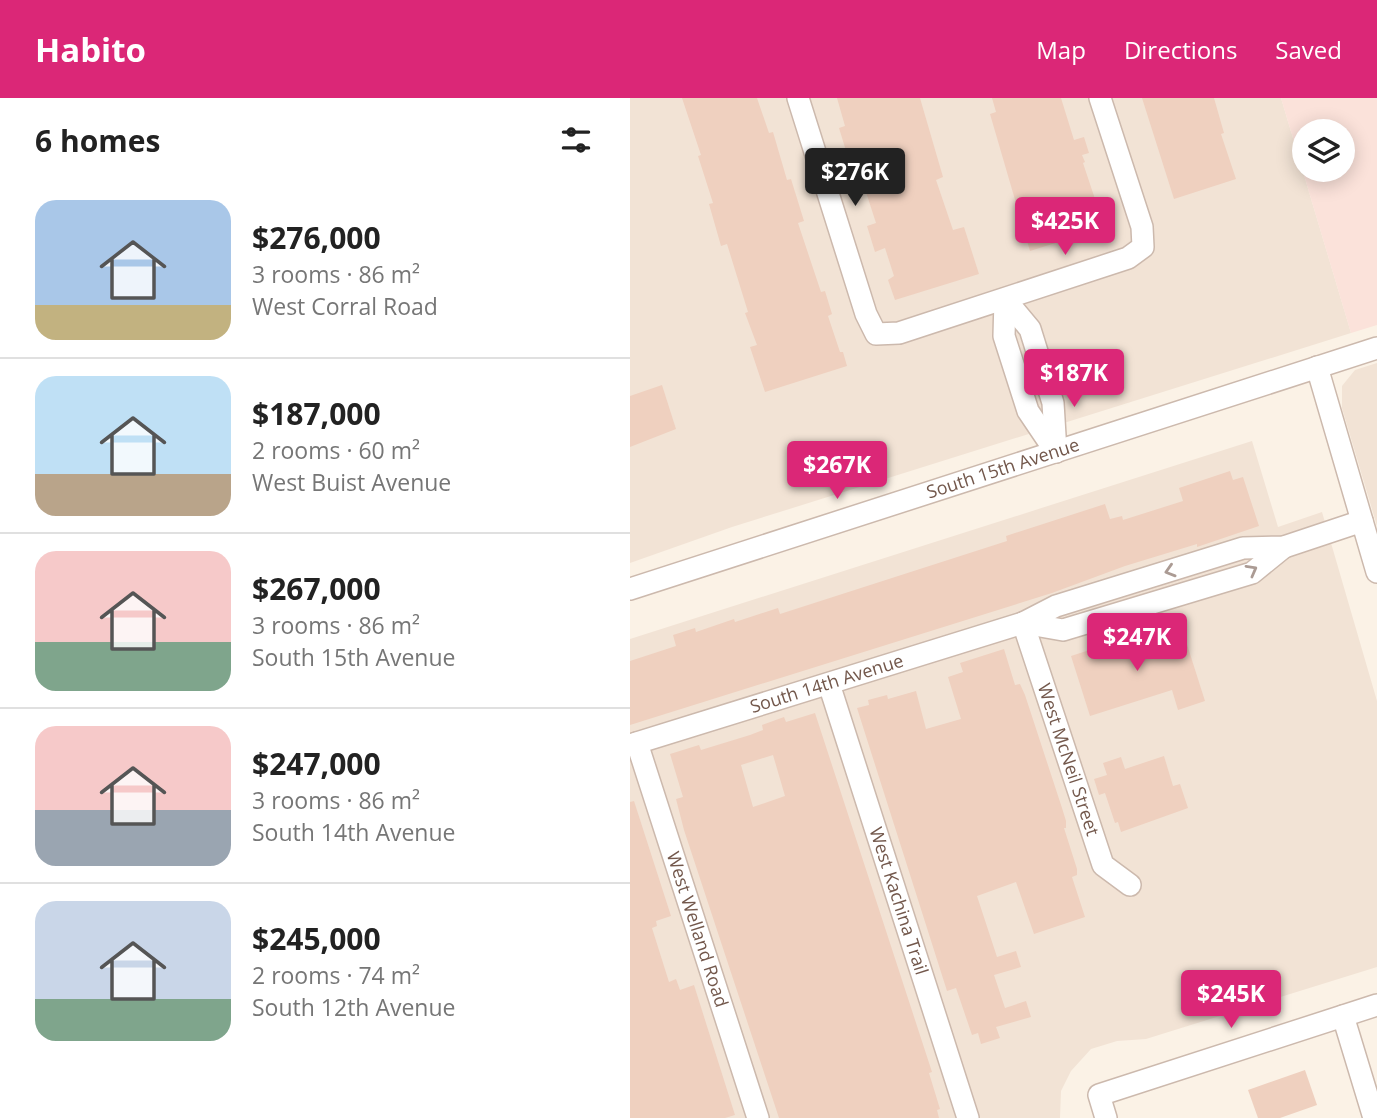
<!DOCTYPE html>
<html lang="en">
<head>
<meta charset="utf-8">
<style>
	:root { --surface:#fff; --page:#f2f2f2; --text:#222; --muted:#767676; --line:#e0e0e0; --accent:#db2777 }
	body { margin:0; font-family:"Open Sans",sans-serif; background:var(--page); color:var(--text); height:100vh; display:flex; flex-direction:column; font-size:26px; white-space:nowrap }
	* { box-sizing:border-box; margin:0 }
	p { font-size:23px; color:var(--muted) }
	.icon { flex:none; width:38px; height:38px; fill:none; stroke:currentColor; stroke-width:2; stroke-linecap:round; stroke-linejoin:round }
	.map { position:relative; flex:1; overflow:hidden }
	.details { display:flex; flex-direction:column; background:var(--surface); width:630px }
	.details>* { flex:none }
	.buttons { position:absolute; left:662px; top:21px; display:grid; gap:14px }
	.buttons a { display:grid; place-items:center; width:63px; height:63px; border-radius:50%; background:var(--surface); box-shadow:0 4px 18px #0003; font-size:35px }
	.price { position:absolute; translate:-50% -60px; padding:0 16px; border-radius:7px; background:var(--accent); color:#fff; font-size:23px; line-height:46px; filter:drop-shadow(0 2px 4px #0008) }
	.price::after { content:''; position:absolute; left:50%; top:42px; width:21px; height:16px; margin-left:-10px; background:inherit; clip-path:polygon(0 0,100% 0,50% 100%) }
	.price.on { background:#222; color:#fff }
	ul { padding:0; list-style:none }
	li { display:flex; align-items:center; gap:21px; height:175px; padding:0 35px }
	li+li { border-top:2px solid var(--line) }
	li span { display:grid; place-items:center; flex:none; width:196px; height:140px; border-radius:21px; color:#555 }
	li>.icon { margin-inline-start:auto }
	span .icon { width:84px; height:84px; fill:#fffc; stroke-width:1 }
	li b { font-size:30px }
	h2 { display:flex; justify-content:space-between; align-items:center; height:84px; padding:0 35px; font-size:30px }
	header { display:flex; align-items:center; gap:42px; box-sizing:border-box; height:98px; padding:0 35px; background:var(--accent); color:#fff }
	header strong { font-size:33px }
	nav { display:flex; gap:38px; margin-inline-start:auto; font-size:24px }
	main { display:flex; flex:1; min-height:0 }
	.map>svg:first-child { display:block }
	.residential { fill:#f2e3d5 }
	.commercial { fill:#fbe2da; fill-rule:evenodd }
	.building { fill:#efd0bf; fill-rule:evenodd }
	.lines { fill:none; stroke-linecap:round; stroke-linejoin:round }
	.street-casing { stroke:#ccb9ad; stroke-width:24 }
	.street { stroke:#fff; stroke-width:21 }
	.oneway { stroke:#ab9b94 }
	.labels { text-anchor:middle; stroke-width:7; stroke-linejoin:round; paint-order:stroke }
	.street-label { font-size:18px; fill:#73584c; stroke:#fef6ec }
</style>
</head>
<body>
<header>
<strong>Habito</strong>
<nav><a>Map</a><a>Directions</a><a>Saved</a></nav>
</header>
<main>
<section class="details">
<h2>6 homes<svg class="icon" aria-label="filters" viewBox="0 0 24 24"><path d="M4 7h16M4 17h16"/><circle cx="9" cy="7" r="2"/><circle cx="15" cy="17" r="2"/></svg></h2>
<ul>
<li><span style="background:linear-gradient(#a9c7e8 75%,#c2b280 0)"><svg class="icon" aria-label="home" viewBox="0 0 24 24"><path d="M3 11l9-7 9 7M6 9v11h12V9"/></svg></span><div><b>$276,000</b><p>3 rooms · 86 m²</p><p>West Corral Road</p></div></li>
<li><span style="background:linear-gradient(#bfe0f5 70%,#b9a48a 0)"><svg class="icon" aria-label="home" viewBox="0 0 24 24"><path d="M3 11l9-7 9 7M6 9v11h12V9"/></svg></span><div><b>$187,000</b><p>2 rooms · 60 m²</p><p>West Buist Avenue</p></div></li>
<li><span style="background:linear-gradient(#f6c9c9 65%,#7fa58c 0)"><svg class="icon" aria-label="home" viewBox="0 0 24 24"><path d="M3 11l9-7 9 7M6 9v11h12V9"/></svg></span><div><b>$267,000</b><p>3 rooms · 86 m²</p><p>South 15th Avenue</p></div></li>
<li><span style="background:linear-gradient(#f6c9c9 60%,#9aa5b1 0)"><svg class="icon" aria-label="home" viewBox="0 0 24 24"><path d="M3 11l9-7 9 7M6 9v11h12V9"/></svg></span><div><b>$247,000</b><p>3 rooms · 86 m²</p><p>South 14th Avenue</p></div></li>
<li><span style="background:linear-gradient(#c9d6e8 70%,#7fa58c 0)"><svg class="icon" aria-label="home" viewBox="0 0 24 24"><path d="M3 11l9-7 9 7M6 9v11h12V9"/></svg></span><div><b>$245,000</b><p>2 rooms · 74 m²</p><p>South 12th Avenue</p></div></li>
</ul>
</section>
<div class="map">
<svg width="747" height="1020" viewBox="0 0 747 1020">
	<rect width="100%" height="100%" fill="#fbf2e6"/>
	<g class="residential">
		<path d="M0,0h651l70,235 -619,194 -102,36z"/>
		<path d="M747,265v163l-35,-118v-22l13,-16z"/>
		<path d="M622,343l26,86 44,-15 55,189v266l-231,72 -29,2 -26,8 -20,22 -10,20 -1,27h-430v-479z"/>
	</g>
	<path class="commercial" d="M651,0h96v227l-26,8zM674,33h38v39h-38z"/>
	<g class="building">
		<path d="M52,0h75l12,35 4,-1 14,48 4,-1 13,42 -6,2 23,69 4,-1 7,23 -4,2 12,36h3l4,14 -82,26 -15,-45 7,-2 -12,-32 3,-1 -21,-68 -6,2 -12,-42 4,-1 -15,-47 3,-1z"/>
		<path d="M207,0h83l23,79 -7,3 17,50 11,-3 15,47 -84,26 -7,-20 6,-4 -9,-28 -10,4 -8,-26 9,-3 -23,-71 -6,2 -8,-26 6,-2z"/>
		<path d="M362,0h69l13,42 10,-3 5,16 -7,2 3,7 -2,1 14,42 4,6 3,-1 5,16 -79,25 -40,-137 6,-2z"/>
		<path d="M512,0h72l10,35 -3,1 15,45 -62,20z"/>
		<path d="M32,287l14,44 -46,18v-51z"/>
		<path d="M600,373l3,9 10,-3 16,49 -62,21v-3l-72,22 -73,27 -422,132v-64l46,-15 -3,-11 22,-7 1,4 38,-13 1,3 43,-14 2,6 227,-73 -1,-5 99,-32 5,15 12,-3 1,4 60,-19 -4,-13z"/>
		<path d="M515,534l5,14 34,-11 21,66 -27,9 -6,-20 -82,26 -19,-60z"/>
		<path d="M374,551l11,36 5,-1 5,11 37,113 4,13v7h-2l13,41v6l-5,2 13,40 -51,17 -18,-52 -39,14 20,61 19,-6 5,16 -27,8 11,33 21,-7 5,16 -35,10 4,11 -19,6 -3,-11 -6,2 -16,-47 -9,3 -90,-283 12,-3 -1,-5 19,-5 1,4 28,-8 10,38 35,-10 -13,-42 15,-5 -3,-9z"/>
		<path d="M185,615l117,359 -3,1 11,36 -3,1 2,8h-160l-95,-288 -8,-31 7,-2 -13,-43 29,-9 2,5 49,-15 13,-5 -1,-5 22,-8 2,5zM143,657l12,41 -32,11 -12,-42z"/>
		<path d="M534,658l9,30 7,-2 8,24 -67,24 -3,-10 -3,1 -10,-30 -6,2 -5,-16 13,-4 -4,-12 18,-6 4,12z"/>
		<path d="M4,703l37,115 -15,5 1,5 -5,2 17,54 7,-3 4,11 14,-5 41,130 -10,3h-95v-316z"/>
		<path d="M675,972l12,35 -37,13h-22l-10,-28z"/>
	</g>
	<g class="lines">
		<defs>
			<g id="street">
				<path d="M168,0l68,216 10,20 23,-1 229,-75 15,-11 -1,-20 -42,-129"/>
				<path d="M375,201l25,30 23,74 3,49"/>
				<path d="M375,201l-1,37 24,75 27,40"/>
				<path d="M687,269l60,205"/>
				<path id="s1" d="M0,491l747,-241"/>
				<path id="s2" d="M393,525l80,242 27,20"/>
				<path d="M393,525l40,7 189,-57 32,-26"/>
				<path id="s3" d="M199,586l139,434"/>
				<path id="s4" d="M7,645l121,375"/>
				<path id="s5" d="M0,647l393,-122 33,-17 187,-58 41,-1 78,-26"/>
				<path d="M713,918l31,102"/>
				<path d="M476,1020l-7,-23 278,-90"/>
			</g>
		</defs>
		<use href="#street" class="street-casing"/>
		<use href="#street" class="street"/>
	</g>
	<defs><path id="oneway-chevron" d="M-2-3.5L2.5 0L-2 3.5" fill="none" stroke-width="1.6" stroke-linecap="round" stroke-linejoin="round" transform="scale(1.75)"/></defs>
	<g class="oneway">
		<use href="#oneway-chevron" transform="translate(622 472) rotate(-29)"/>
		<use href="#oneway-chevron" transform="translate(540 473) rotate(163)"/>
	</g>
	<g class="labels">
		<g class="street-label">
			<text dy="6" stroke="none"><textPath href="#s1" startOffset="392">South 15th Avenue</textPath></text>
			<text dy="6" stroke="none"><textPath href="#s5" startOffset="206">South 14th Avenue</textPath></text>
			<text dy="6" stroke="none"><textPath href="#s2" startOffset="144">West McNeil Street</textPath></text>
			<text dy="6" stroke="none"><textPath href="#s3" startOffset="228">West Kachina Trail</textPath></text>
			<text dy="6" stroke="none"><textPath href="#s4" startOffset="196">West Welland Road</textPath></text>
		</g>
	</g>
</svg>
<div class="buttons">
<a><svg class="icon" aria-label="layers" viewBox="0 0 24 24"><path d="M12 4l9 5-9 5-9-5zM3 14l9 5 9-5"/></svg></a>
</div>
<b class="price on" style="left:225px;top:110px">$276K</b>
<b class="price" style="left:435px;top:159px">$425K</b>
<b class="price" style="left:444px;top:311px">$187K</b>
<b class="price" style="left:207px;top:403px">$267K</b>
<b class="price" style="left:507px;top:575px">$247K</b>
<b class="price" style="left:601px;top:932px">$245K</b>
</div>
</main>
</body>
</html>
